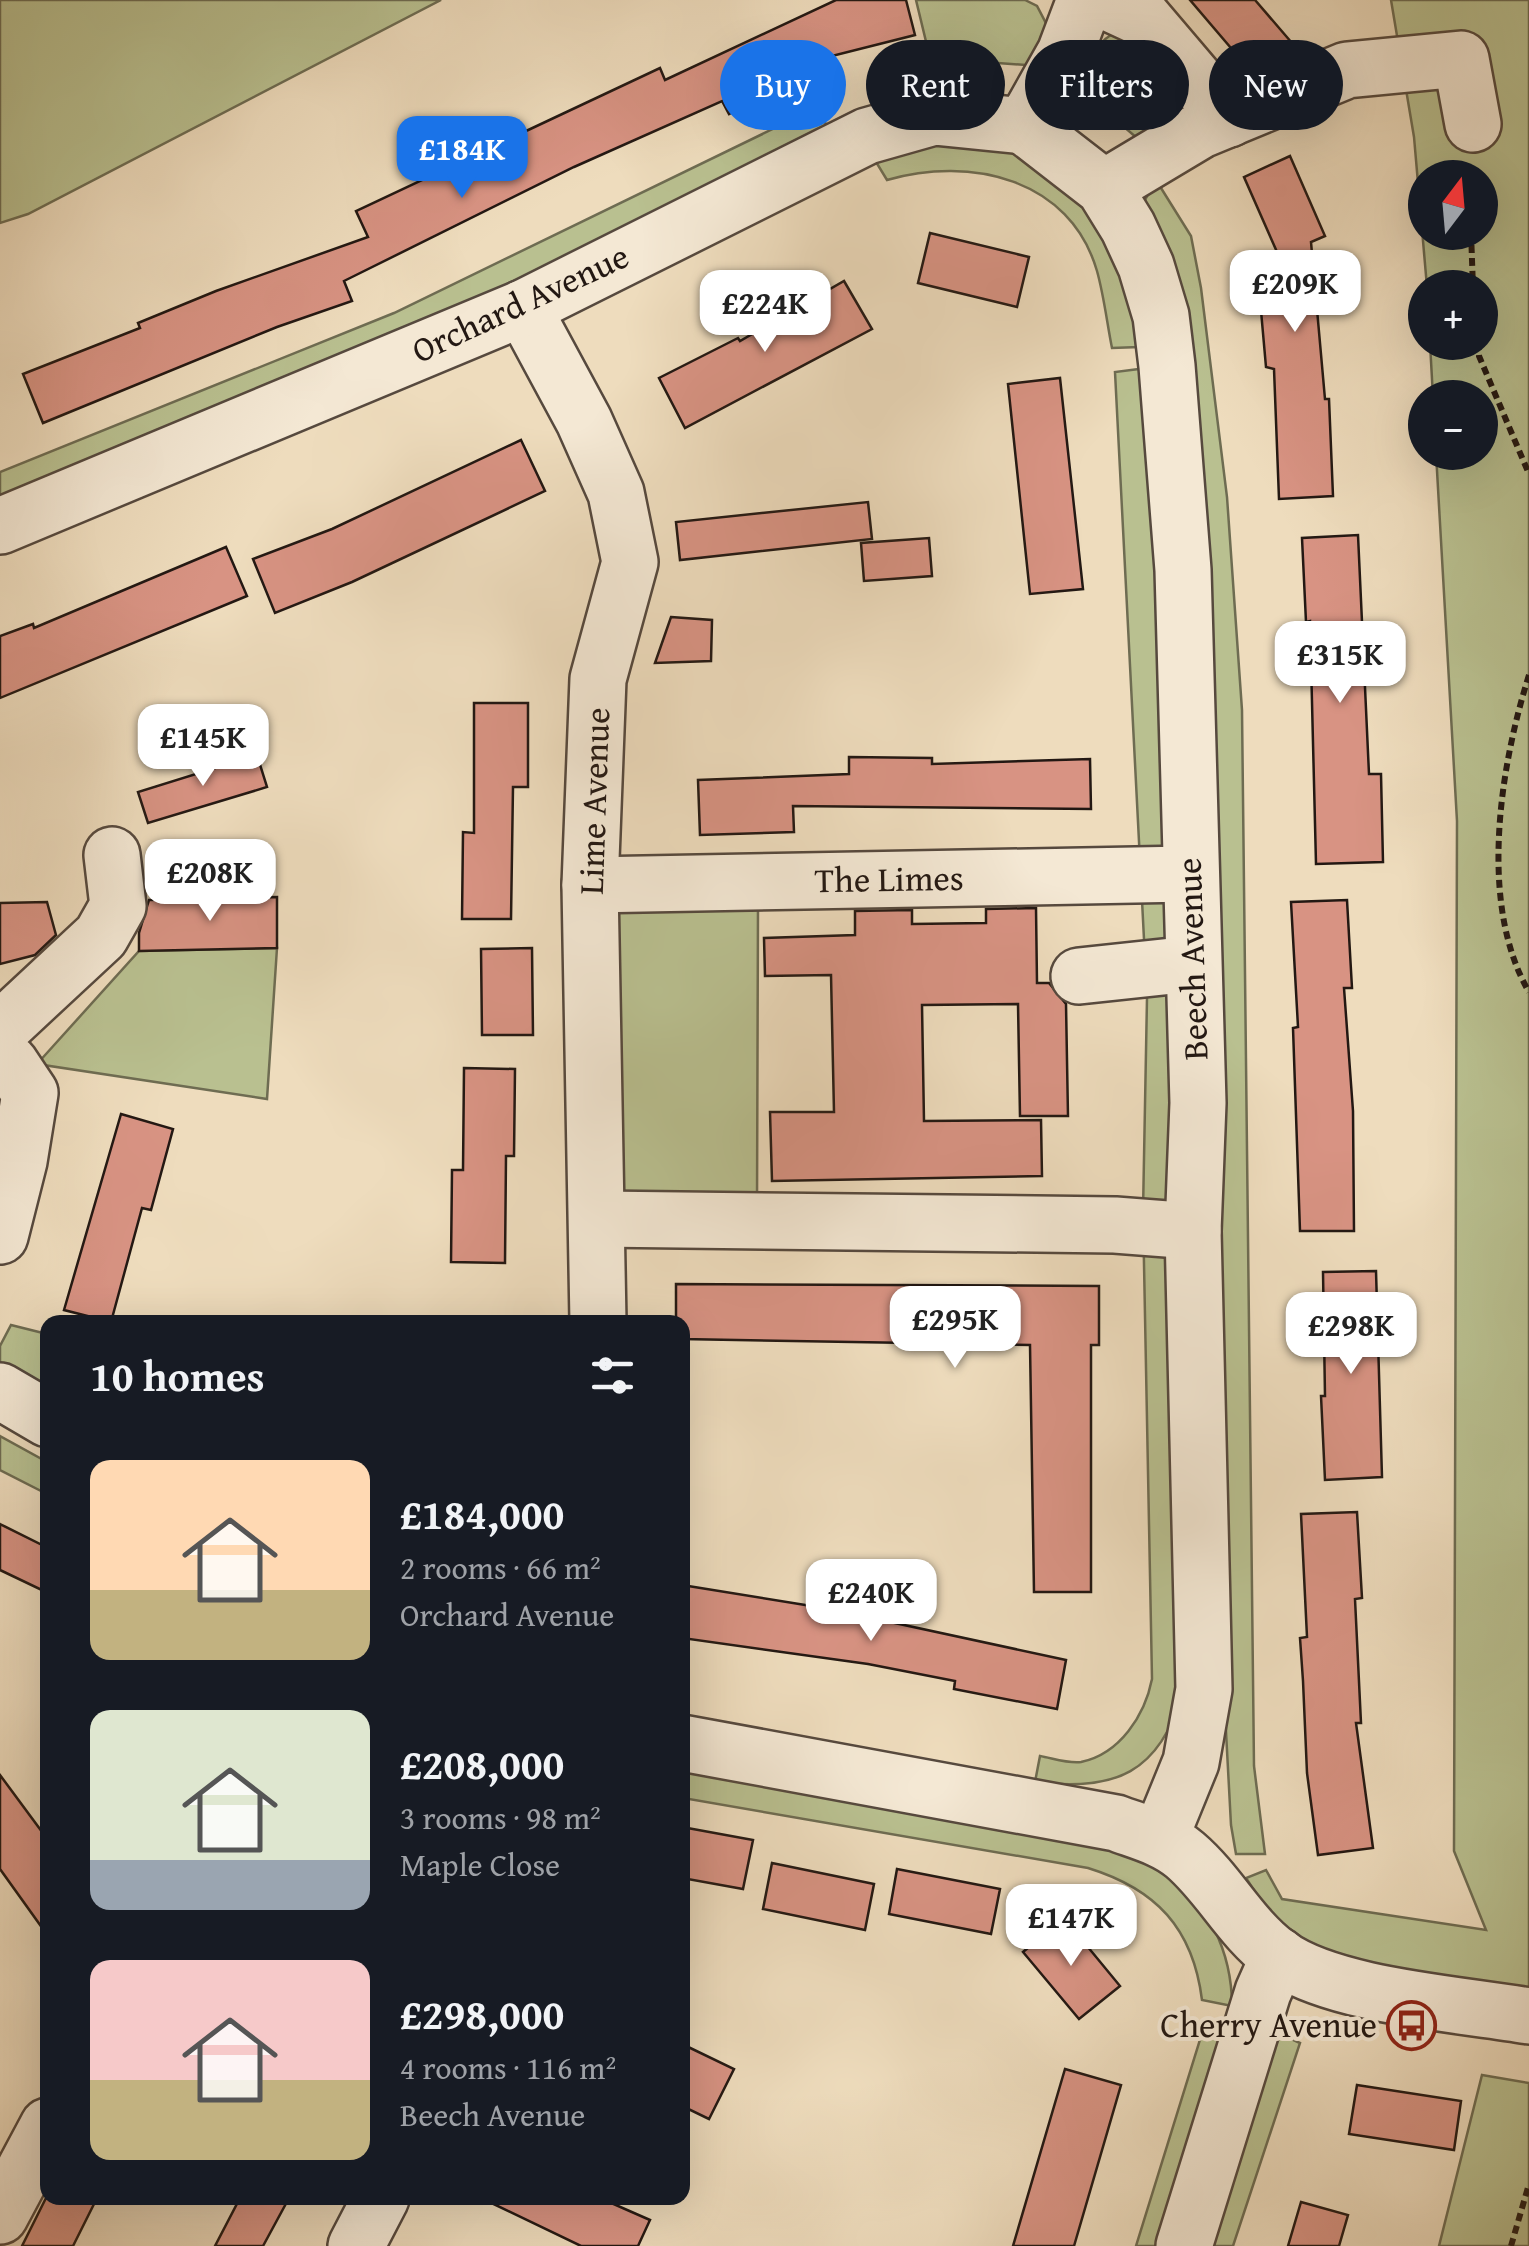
<!DOCTYPE html>
<html lang="en">
<head>
<meta charset="utf-8">
<style>
	:root { --surface:#171b24; --page:#242831; --text:#f1f3f6; --muted:#9ea1a6; --accent:#1a73e8 }
	body { margin:0; font-family:"Gentium Book Plus",serif; background:var(--page); color:var(--text); height:100vh; display:flex; flex-direction:column; font-size:38px; white-space:nowrap }
	* { box-sizing:border-box; margin:0 }
	p { font-size:32px; color:var(--muted) }
	.icon { flex:none; width:55px; height:55px; fill:none; stroke:currentColor; stroke-width:2; stroke-linecap:round; stroke-linejoin:round }
	.map { position:relative; flex:1; overflow:hidden }
	.side { position:absolute; left:40px; top:1315px; width:650px; height:890px; display:flex; flex-direction:column; background:var(--surface); border-radius:20px; box-shadow:0 10px 40px #0002 }
	.side>* { flex:none }
	.top-card { position:absolute; left:720px; top:40px; width:658px; height:90px; display:flex; gap:20px }
	.needle { width:65px; rotate:16deg }
	.controls { position:absolute; left:1408px; top:160px; display:grid; gap:20px }
	.controls a { display:grid; place-items:center; width:90px; height:90px; border-radius:50%; background:var(--surface); box-shadow:0 10px 40px #0002; font-size:50px }
	.price { position:absolute; translate:-50% -85px; padding:0 22px; border-radius:20px; background:#fff; color:#222; font-size:32px; line-height:65px; filter:drop-shadow(0 2px 5px #0008) }
	.price::after { content:''; position:absolute; left:50%; top:60px; width:30px; height:22px; margin-left:-15px; background:inherit; clip-path:polygon(0 0,100% 0,50% 100%) }
	.price.on { background:var(--accent); color:#fff }
	ul { padding:0; list-style:none }
	li { display:flex; align-items:center; gap:30px; height:250px; padding:0 50px }
	li span { display:grid; place-items:center; flex:none; width:280px; height:200px; border-radius:20px; color:#555 }
	li>.icon { margin-inline-start:auto }
	span .icon { width:120px; height:120px; fill:#fffc; stroke-width:1 }
	li b { font-size:42px }
	h2 { display:flex; justify-content:space-between; align-items:center; height:120px; padding:0 50px; font-size:42px }
	.chip { padding:0 35px; border-radius:45px; background:var(--surface); box-shadow:0 10px 40px #0002; font-size:35px; line-height:90px }
	.chip.on { background:var(--accent); color:#fff }
	.map>svg:first-child { display:block }
	.green { fill:#b9c090; stroke:#6e6c52; stroke-width:2.5; fill-rule:evenodd }
	.building { fill:#d89383; stroke:#231813; stroke-width:2.5 }
	.lines { fill:none; stroke-linecap:round; stroke-linejoin:round }
	.minor-casing { stroke:#56493e; stroke-width:60 }
	.path { stroke:#231813; stroke-width:6; stroke-dasharray:8 5; stroke-linecap:butt }
	.minor { stroke:#f4e8d4; stroke-width:55 }
	.labels { text-anchor:middle; stroke-width:8; stroke-linejoin:round; paint-order:stroke }
	.street-label { font-size:35px; fill:#231813; stroke:#f4e8d4 }
	.poi-label { font-size:35px; fill:#231813; stroke:#f4e8d4; text-anchor:end }
</style>
</head>
<body>
<div class="map">
<svg width="1529" height="2246" viewBox="0 0 1529 2246">
	<rect width="100%" height="100%" fill="#eedcbd"/>
	<filter id="stains"><feTurbulence type="fractalNoise" baseFrequency=".002" numOctaves="4"/><feColorMatrix values="0 0 0 0 .2 0 0 0 0 .09 0 0 0 0 .02 0 0 0 .5 -.17"/></filter>
	<radialGradient id="worn" r=".72"><stop offset=".6" stop-color="#630" stop-opacity="0"/><stop offset="1" stop-color="#630" stop-opacity=".3"/></radialGradient>
	<g class="green">
		<path d="M0,0h441l-413,214 -28,9z"/>
		<path d="M916,0h109l12,6 13,25 -10,35 -110,-8z"/>
		<path d="M1391,0h138v1995c-54,-9 -187,-21 -227,-52 -23,-18 -41,-41 -56,-65l20,-8 16,29 204,31 -32,-79 3,-1030 -21,-368 44,-1v-54l-47,-1 -3,-54 50,-1v-54l-53,-1 -13,-150zM1425,178h55v54h-55z"/>
		<path d="M1127,29l73,77 -62,33 -61,-53c12,-24 20,-52 50,-57z"/>
		<path d="M816,108l13,21 -358,177 -471,197v-31l394,-159z"/>
		<path d="M932,140l64,6 34,11 62,52 38,70 9,68 -27,1c-5,-25 -8,-52 -15,-77 -27,-93 -127,-115 -210,-91l-14,-23z"/>
		<path d="M1156,180l35,56 10,52 26,209 15,213 12,1056 11,88h-29l-5,-29 -86,-1609v-16z"/>
		<path d="M1147,368l12,187 24,1137c-23,81 -68,100 -148,90l5,-26c12,2 29,8 41,6 39,-8 64,-47 71,-83l-9,-467 4,-214 -32,-626z"/>
		<path d="M758,905l-1,301 -141,-3 -11,-297z"/>
		<path d="M277,948l-10,151 -230,-35 102,-113z"/>
		<path d="M11,1325l36,9v75l-47,-42v-21z"/>
		<path d="M0,1436l47,26v32l-47,-24z"/>
		<path d="M682,1762c97,19 194,37 291,56 62,11 136,17 190,52 45,30 69,83 69,136l-30,-6c-9,-72 -46,-111 -114,-132l-405,-70z"/>
		<path d="M1203,2030l25,4 -63,212h-29z"/>
		<path d="M1276,2032l24,11 -67,203h-27z"/>
		<path d="M1482,2075l47,8v163h-90z"/>
	</g>
	<g class="building">
		<path d="M836,0h70l9,35 -119,30 7,13 -74,36 -7,-13 -148,66 -230,114 8,20 -75,26 -234,96 -20,-49 117,-46 -2,-5 78,-32 152,-54 -12,-26 304,-143 5,12z"/>
		<path d="M1190,0h65l43,50 -16,13 -28,12z"/>
		<path d="M1290,156l35,80 -14,6 14,157h4l4,97 -54,3 -5,-130 -8,-2 -7,-79 33,-2 -48,-109z"/>
		<path d="M930,233l99,24 -12,50 -99,-24z"/>
		<path d="M844,281l28,48 -187,99 -26,-50 79,-40 2,3z"/>
		<path d="M1060,378l23,211 -53,5 -22,-210z"/>
		<path d="M521,440l24,51 -193,91 -77,31 -22,-54 79,-30z"/>
		<path d="M868,502l4,37 -192,21 -4,-38z"/>
		<path d="M1358,535l11,239h12l2,88 -67,2 -6,-243 -4,1 -4,-84z"/>
		<path d="M929,538l3,38 -68,5 -3,-38z"/>
		<path d="M226,547l21,49 -247,102v-62l33,-12 1,4z"/>
		<path d="M671,617l41,3 -1,41 -56,2z"/>
		<path d="M474,703h54v84h-15l-2,132h-49l1,-87 11,1z"/>
		<path d="M257,755l10,32 -119,36 -10,-31z"/>
		<path d="M849,757l83,1v6l158,-5 1,50 -298,-3 1,26 -94,3 -2,-55 151,-6z"/>
		<path d="M277,897v51l-138,3v-18l10,-33z"/>
		<path d="M1347,900l5,88h-8l9,123 1,120h-54l-7,-203 5,-1 -7,-125z"/>
		<path d="M47,902l9,33 -21,20 -35,9v-61z"/>
		<path d="M1036,908l1,75h12l17,21 2,112h-48l-2,-112 -96,1 2,116 117,-1 1,56 -270,5 -2,-69h64l-3,-137 -66,1 -1,-38 91,-3v-24l57,-1v14l74,-1v-14z"/>
		<path d="M532,948l1,87h-51l-1,-86z"/>
		<path d="M464,1068l51,1 -1,87h-8l-1,107 -54,-1 1,-92h11z"/>
		<path d="M121,1114l52,15 -22,81 -9,-2 -31,114 -47,-12z"/>
		<path d="M1376,1271l6,206 -57,3 -4,-84h4l-2,-124z"/>
		<path d="M676,1284l423,2v59h-8v247h-57l-4,-247 -348,-6v-17h-6z"/>
		<path d="M1357,1512l5,86 -7,1 6,124h-5l17,125 -55,7 -11,-82 -4,-92 -3,-43 7,-1 -6,-123z"/>
		<path d="M0,1524l48,24v45l-48,-23z"/>
		<path d="M682,1585l148,24 236,51 -9,49 -103,-20 1,-8 -87,-17 -186,-26z"/>
		<path d="M0,1775l48,65v96l-48,-67z"/>
		<path d="M682,1827l71,13 -10,49 -61,-11z"/>
		<path d="M772,1863l102,21 -9,46 -102,-21z"/>
		<path d="M897,1869l103,20 -9,45 -102,-20z"/>
		<path d="M1064,1918l56,68 -41,33 -56,-67z"/>
		<path d="M682,2044l52,25 -25,50 -27,-13z"/>
		<path d="M1065,2069l56,16 -47,161h-61z"/>
		<path d="M1357,2085l104,16 -7,49 -105,-16z"/>
		<path d="M46,2198h51l-24,48h-51z"/>
		<path d="M240,2198h49l-26,48h-48z"/>
		<path d="M481,2198h119l50,22 -12,26h-57z"/>
		<path d="M1301,2202l47,13 -9,31h-51z"/>
	</g>
	<g class="lines">
		<defs>
			<g id="minor">
				<path d="M1103,0l41,19 85,100"/>
				<path d="M1024,126l80,62 24,39 18,39 15,50 6,50 16,204 15,533 -5,128 11,458 -13,73 -31,76"/>
				<path d="M1104,188l97,-58 146,-60 114,-11 12,65"/>
				<path d="M523,308l61,113 32,72 14,69 -32,117 -8,206 8,437"/>
				<path d="M0,526l523,-218 344,-172 67,-19 90,9 41,-73 20,-53"/>
				<path d="M590,885l598,-11"/>
				<path d="M1079,976l112,-12"/>
				<path d="M0,1030l101,-94 17,-30 -6,-51"/>
				<path d="M0,1057l10,6 20,30 -11,68 -19,75"/>
				<path d="M598,1219l517,6 78,6"/>
				<path d="M0,1391l48,28"/>
				<path d="M682,1743l434,80c24,9 49,15 69,32 35,30 55,73 93,101 55,40 182,48 251,60"/>
				<path d="M0,2216l48,-90"/>
				<path d="M356,2246l25,-48"/>
				<path d="M1184,2246l79,-254 16,-36"/>
			</g>
		</defs>
		<use href="#minor" class="minor-casing"/>
		<g class="path">
			<path d="M1471,232l2,56"/>
			<path d="M1478,342l1,14 50,118"/>
			<path d="M1529,675c-29,92 -51,229 0,317"/>
			<path d="M1511,2246l18,-62"/>
		</g>
		<use href="#minor" class="minor"/>
	</g>
	<defs>
		<symbol id="bus-ring" viewBox="-11 -11 22 22"><circle r="9.5" fill="#f4e8d4" stroke="#8f2418" stroke-width="1.5"/><path d="M-5-6H5V4H4V6H2V4H-2V6H-4V4H-5ZM-3.5-4V0h7V-4ZM-3.5 1.2v1.5H-2V1.2ZM2 1.2v1.5H3.5V1.2Z" fill="#8f2418"/></symbol>
	</defs>
	<g fill-rule="evenodd">
		<use href="#bus-ring" x="1384" y="1998" width="55" height="55"/>
	</g>
	<g class="labels">
		<g class="street-label">
			<text transform="translate(520 303) rotate(-25)" y="12">Orchard Avenue</text>
			<text transform="translate(594 801) rotate(-88)" y="12">Lime Avenue</text>
			<text transform="translate(889 879) rotate(-1)" y="12">The Limes</text>
			<text transform="translate(1192 959) rotate(-92)" y="12">Beech Avenue</text>
		</g>
		<g class="poi-label">
			<text x="1377" y="2037">Cherry Avenue</text>
		</g>
	</g>
	<rect width="100%" height="100%" filter="url(#stains)"/>
	<rect width="100%" height="100%" fill="url(#worn)"/>
</svg>
<div class="controls">
<a><svg class="needle" viewBox="-14 -14 28 28"><path d="M0-13l5 13h-10z" fill="#e53935"/><path d="M0 13l5-13h-10z" fill="#9ea1a6"/></svg></a>
<a>+</a>
<a>−</a>
</div>
<b class="price on" style="left:462px;top:201px">£184K</b>
<b class="price" style="left:1295px;top:335px">£209K</b>
<b class="price" style="left:765px;top:355px">£224K</b>
<b class="price" style="left:1340px;top:706px">£315K</b>
<b class="price" style="left:203px;top:789px">£145K</b>
<b class="price" style="left:210px;top:924px">£208K</b>
<b class="price" style="left:955px;top:1371px">£295K</b>
<b class="price" style="left:1351px;top:1377px">£298K</b>
<b class="price" style="left:871px;top:1644px">£240K</b>
<b class="price" style="left:1071px;top:1969px">£147K</b>
<div class="top-card">
<a class="chip on">Buy</a>
<a class="chip">Rent</a>
<a class="chip">Filters</a>
<a class="chip">New</a>
</div>
<section class="side">
<h2>10 homes<svg class="icon" aria-label="filters" viewBox="0 0 24 24"><path d="M4 7h16M4 17h16"/><circle cx="9" cy="7" r="2"/><circle cx="15" cy="17" r="2"/></svg></h2>
<ul>
<li><span style="background:linear-gradient(#ffd9b3 65%,#c2b280 0)"><svg class="icon" aria-label="home" viewBox="0 0 24 24"><path d="M3 11l9-7 9 7M6 9v11h12V9"/></svg></span><div><b>£184,000</b><p>2 rooms · 66 m²</p><p>Orchard Avenue</p></div></li>
<li><span style="background:linear-gradient(#dfe7d0 75%,#9aa5b1 0)"><svg class="icon" aria-label="home" viewBox="0 0 24 24"><path d="M3 11l9-7 9 7M6 9v11h12V9"/></svg></span><div><b>£208,000</b><p>3 rooms · 98 m²</p><p>Maple Close</p></div></li>
<li><span style="background:linear-gradient(#f6c9c9 60%,#c2b280 0)"><svg class="icon" aria-label="home" viewBox="0 0 24 24"><path d="M3 11l9-7 9 7M6 9v11h12V9"/></svg></span><div><b>£298,000</b><p>4 rooms · 116 m²</p><p>Beech Avenue</p></div></li>
</ul>
</section>
</div>
</body>
</html>
